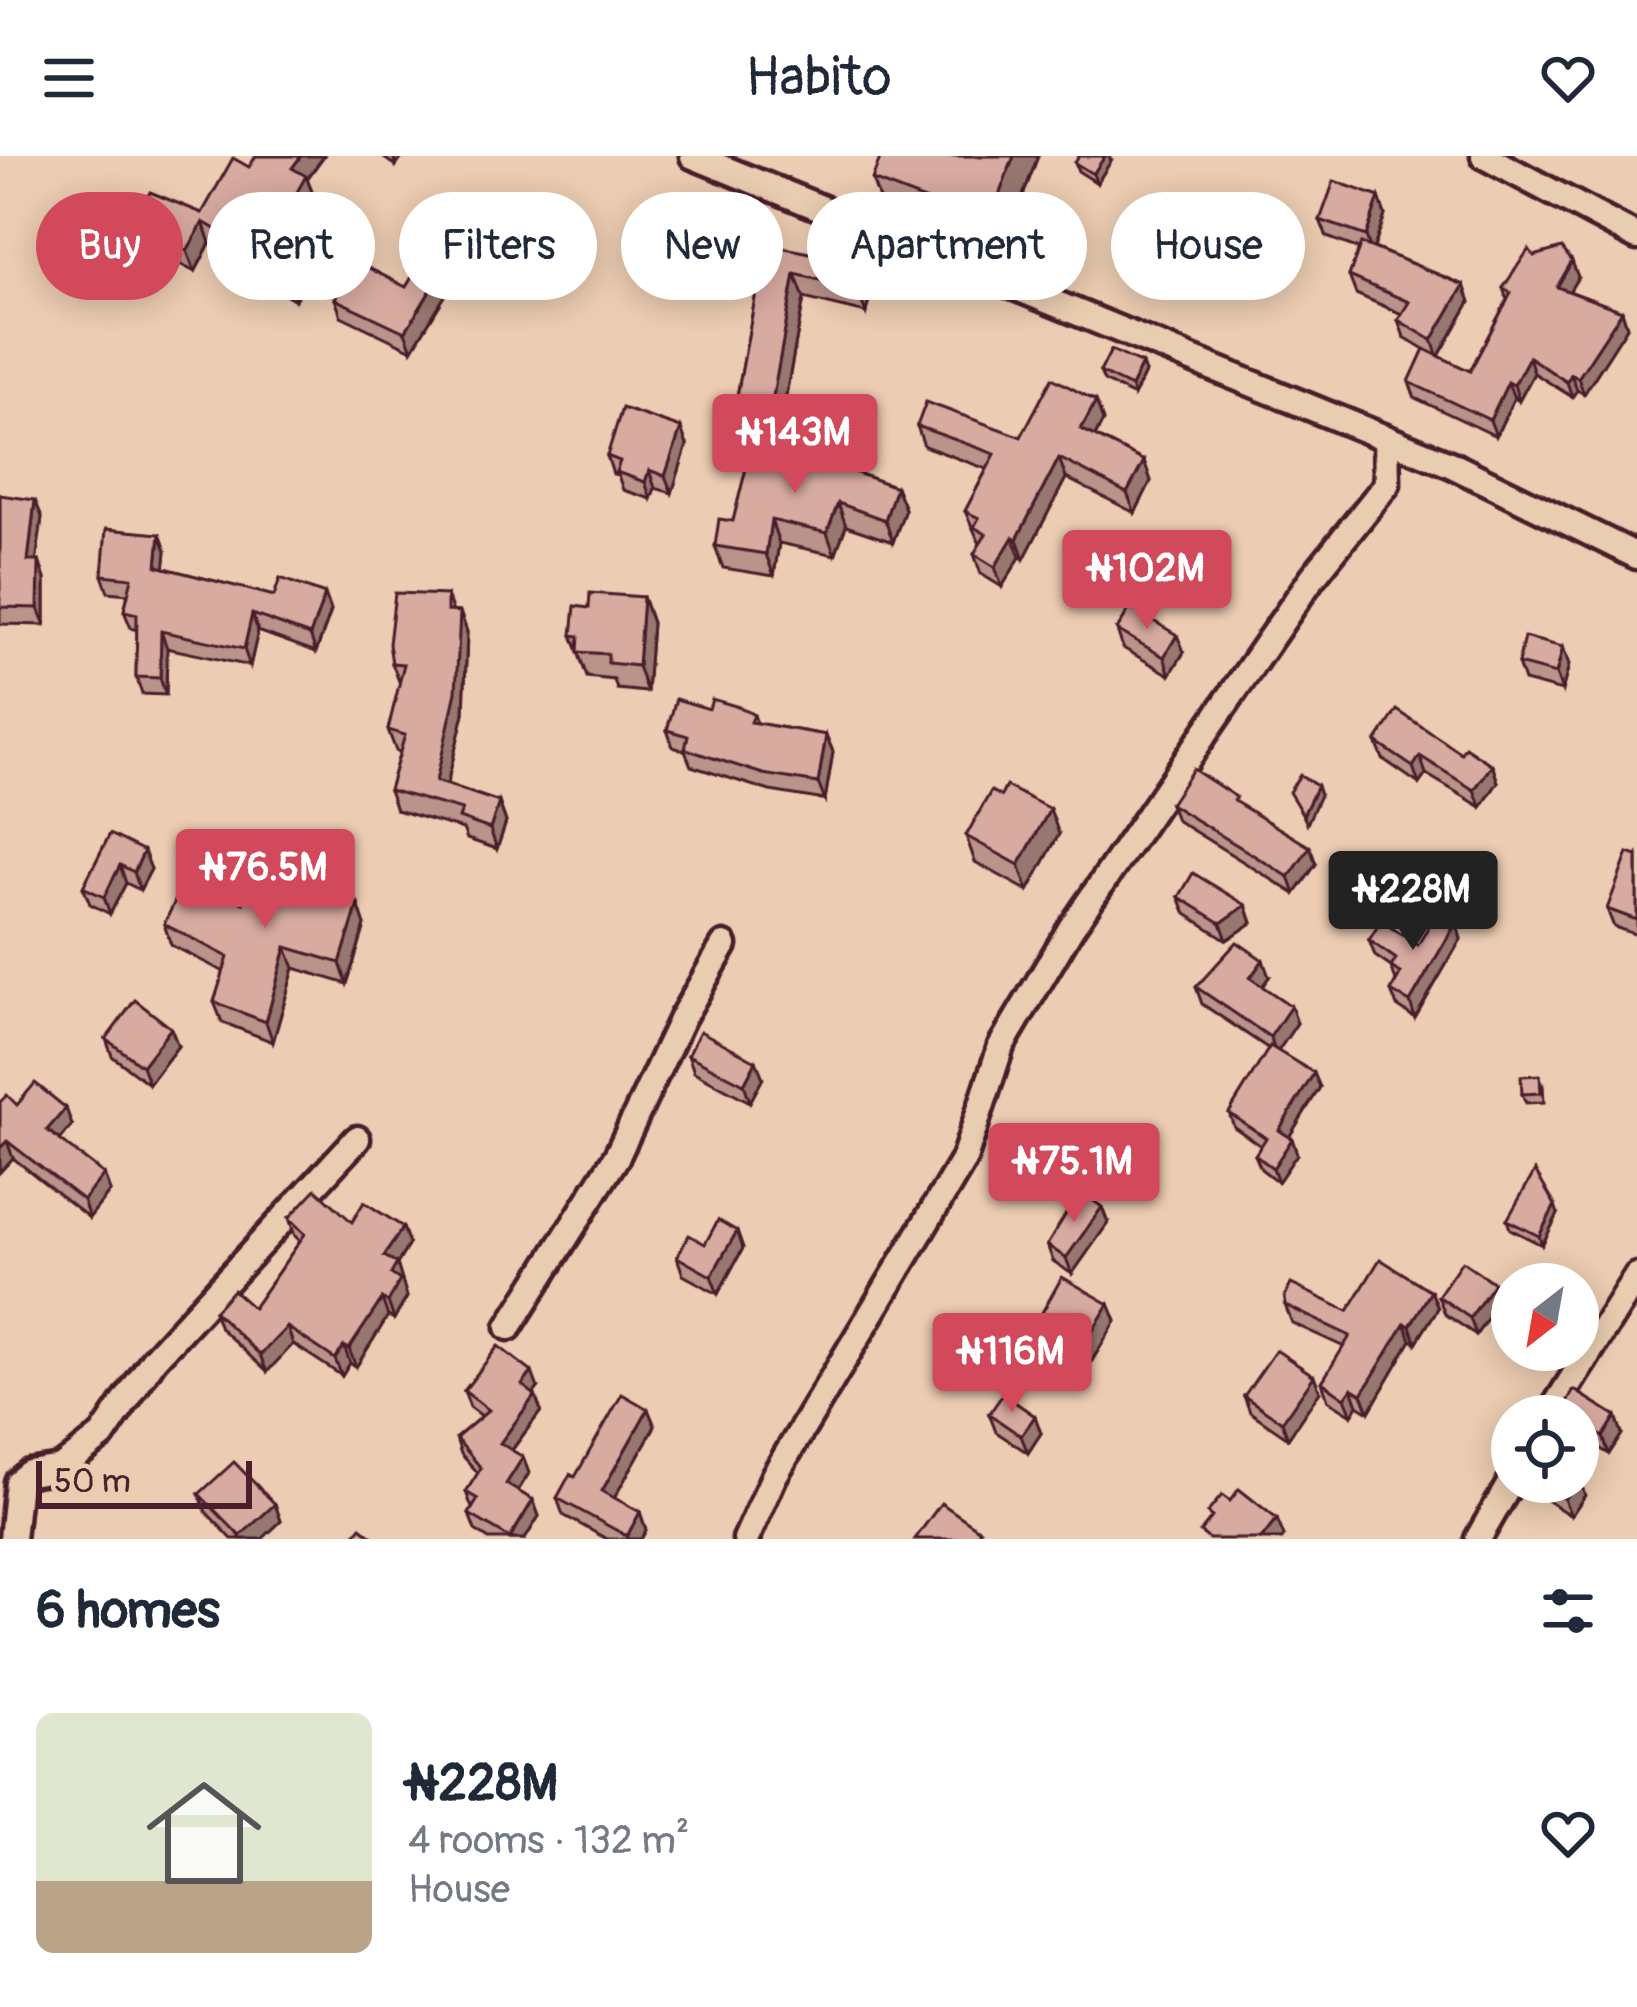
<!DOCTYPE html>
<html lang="en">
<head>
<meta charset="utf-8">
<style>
	:root { --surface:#fff; --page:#f2f2f3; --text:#1f2937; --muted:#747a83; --accent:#d1495b }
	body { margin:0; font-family:Pangolin,sans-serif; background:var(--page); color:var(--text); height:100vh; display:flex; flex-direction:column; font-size:45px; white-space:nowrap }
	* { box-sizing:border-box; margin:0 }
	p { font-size:39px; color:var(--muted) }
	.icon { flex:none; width:66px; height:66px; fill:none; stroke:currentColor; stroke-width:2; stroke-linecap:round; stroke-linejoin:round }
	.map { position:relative; height:1383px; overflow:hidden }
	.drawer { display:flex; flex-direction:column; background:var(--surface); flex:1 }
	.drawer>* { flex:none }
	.guide { position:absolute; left:36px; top:36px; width:1566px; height:108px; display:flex; gap:24px }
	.needle { width:78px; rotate:211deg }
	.fabs { position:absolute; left:1491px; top:1107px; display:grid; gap:24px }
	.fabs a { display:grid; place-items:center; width:108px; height:108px; border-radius:50%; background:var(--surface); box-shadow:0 6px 30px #0003; font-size:60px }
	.scale { position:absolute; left:36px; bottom:30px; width:216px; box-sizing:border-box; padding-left:12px; border:6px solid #4a1f2b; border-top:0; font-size:33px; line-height:42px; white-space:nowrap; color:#4a1f2b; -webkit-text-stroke:9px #e9cdb0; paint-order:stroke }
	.price { position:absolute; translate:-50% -102px; padding:0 27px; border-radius:12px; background:var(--accent); color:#fff; font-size:39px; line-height:78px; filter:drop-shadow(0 3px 6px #0008) }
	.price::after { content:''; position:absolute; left:50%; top:72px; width:36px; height:27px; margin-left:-18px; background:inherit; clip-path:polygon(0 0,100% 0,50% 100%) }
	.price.active { background:#222; color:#fff }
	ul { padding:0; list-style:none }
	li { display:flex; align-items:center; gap:36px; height:300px; padding:0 36px }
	li span { display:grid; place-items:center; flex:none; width:336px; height:240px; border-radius:18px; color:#555 }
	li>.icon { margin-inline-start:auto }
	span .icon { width:144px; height:144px; fill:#fffc; stroke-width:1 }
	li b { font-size:51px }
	h2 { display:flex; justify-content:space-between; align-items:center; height:144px; padding:0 36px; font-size:51px }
	.tag { padding:0 42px; border-radius:54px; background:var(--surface); box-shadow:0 6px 30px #0003; font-size:42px; line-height:108px }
	.tag.active { background:var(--accent); color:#fff }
	header { display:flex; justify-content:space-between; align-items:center; height:156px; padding:0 36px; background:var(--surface); font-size:54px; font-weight:600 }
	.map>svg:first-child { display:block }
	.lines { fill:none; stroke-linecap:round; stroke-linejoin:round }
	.street-casing { stroke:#4a1f2b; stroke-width:33 }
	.street { stroke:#e9cdb0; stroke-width:24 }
	.wall { fill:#ba938a; stroke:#4a1f2b; stroke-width:3 }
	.shaded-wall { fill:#977871; stroke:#4a1f2b; stroke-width:3 }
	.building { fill:#d8aba1; stroke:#4a1f2b; stroke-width:3 }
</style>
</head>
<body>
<header><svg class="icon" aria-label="menu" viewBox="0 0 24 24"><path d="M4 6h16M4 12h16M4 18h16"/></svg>Habito<svg class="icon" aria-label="heart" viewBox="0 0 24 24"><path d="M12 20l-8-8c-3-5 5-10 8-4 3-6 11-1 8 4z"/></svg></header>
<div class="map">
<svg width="1637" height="1383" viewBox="0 0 1637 1383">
	<rect width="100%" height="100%" fill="#ecccb2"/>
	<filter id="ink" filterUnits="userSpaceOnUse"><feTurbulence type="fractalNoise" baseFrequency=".00833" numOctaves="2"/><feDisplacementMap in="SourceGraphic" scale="24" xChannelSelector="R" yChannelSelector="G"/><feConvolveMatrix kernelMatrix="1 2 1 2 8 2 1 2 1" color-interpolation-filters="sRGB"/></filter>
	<g filter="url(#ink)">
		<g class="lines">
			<defs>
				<g id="street">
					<path d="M693,0l759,309 185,91"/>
					<path d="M1484,0l153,81"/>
					<path d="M509,1171l108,-171 65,-138 42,-73"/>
					<path d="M1549,1260l88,-140"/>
					<path d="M12,1383l6,-57 11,-9 32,-5 41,-32 52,-77 203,-220"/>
					<path d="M746,1383l28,-63 190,-317 37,-113 70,-118 241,-350 75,-94 -1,-46"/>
					<path d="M1478,1383l34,-59"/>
				</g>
			</defs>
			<use href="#street" class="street-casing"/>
			<use href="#street" class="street"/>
		</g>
		<g class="wall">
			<path d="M381,0h22l-7,10z"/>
			<path d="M881,0h157l-38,100 -116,-44 -12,-32z"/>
			<path d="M1111,5l-14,22 -19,-12 -3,-8z"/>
			<path d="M249,11l58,12 7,18 -25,45 16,10 7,21 -17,27 -20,-12 -3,-10 -62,-35 -15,29 -54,-28 -7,-21 68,-10z"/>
			<path d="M1379,41l6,18 -11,33 90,37 6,17 -31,54 31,15 37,-71 -4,-12 31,-32 44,21 -9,14 53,20 5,16 -43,67 -7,-4 -5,7 -38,-24 -15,28 -5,-3 -18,38 -81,-38 -6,-16 15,-33 -20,-12 -6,-17 4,-6 -46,-20 -7,-18 10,-27 -32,-12 -7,-17z"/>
			<path d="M54,68l55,8 -28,29 -20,-19z"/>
			<path d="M765,88l111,26 -10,43 -62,-15 -27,146 119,43 9,22 -12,33 -47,-16 -11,29 -56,-12 -5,33 -51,-8 -8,-22 18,-25 17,-67 -10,-1 -9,-24z"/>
			<path d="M466,105l-54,89 -71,-34 -6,-17 71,-12z"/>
			<path d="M1100,216l45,1 -11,23 -30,-15z"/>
			<path d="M1096,245l7,20 -8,15 49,25 7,20 -16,32 -69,-35 -42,81 -4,-2 -18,30 -21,-13 -7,-20 6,-10 -15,-33 22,-42 -63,-23 -7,-20 104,11z"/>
			<path d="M687,289l-15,48 -17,-5 -4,11 -28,-9 -5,-15 -5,-1 -6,-18z"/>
			<path d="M0,339l42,22 -6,44h3l6,18v46l-45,-1z"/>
			<path d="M160,378l6,17 -2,17 110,28 51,-2 6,17 -15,41 -58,-21 -8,35 -83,-18 -1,47 -24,-1 -6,-17 1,-47 -6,-2 -7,-17 4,-17 -20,-2 -6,-17z"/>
			<path d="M447,439l6,17h7l7,20 -3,81 -17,71 52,18 7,20 -9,27 -30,-10 -4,-10 -67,-19 -7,-20 11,-38 -4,-1 -8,-21 12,-46 -8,-21z"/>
			<path d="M643,441l9,26 -5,69 -30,-3 -3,-9 -27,-3 -15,-42 17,-27z"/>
			<path d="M1117,474l67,22 -14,23 -47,-27z"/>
			<path d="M1563,491l6,18 -7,26 -38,-10 -6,-17z"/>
			<path d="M709,553l45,6 3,8 69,12 7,17 -8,48 -55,-9 -79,-25 -6,-15 -12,-4 -6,-17z"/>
			<path d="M1376,586l85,11 31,12 6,17 -17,25 -55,-33 -7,10 -36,-25z"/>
			<path d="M1170,648l146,60 -21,30 -119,-74z"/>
			<path d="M110,678l41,35 -11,21 -14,-7 -16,31 -20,-10 -7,-17z"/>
			<path d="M1059,678l-31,57 -53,-29 -9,-26z"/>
			<path d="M1637,700v79l-23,-8 -7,-18z"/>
			<path d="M1179,741l67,8 6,18 -25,17 -41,-26z"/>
			<path d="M342,743l23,26 -18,59 -53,-16 -21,74 -51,-20 -8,-20 10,-30 -53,-27 -7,-21 23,-19z"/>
			<path d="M1456,767l5,16 -46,79 -18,-12 -6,-15 5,-10 -5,-14 -16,-11 -6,-16 49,5z"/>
			<path d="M1269,821l-7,9 35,37 -19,28 42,36 -31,50 3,2 5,15 -19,28 -17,-13 -6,-14 6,-9 -27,-19 -5,-14 40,-64 -67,-45 -6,-17z"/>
			<path d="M106,883l72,7 -29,38 -37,-28z"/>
			<path d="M688,899l75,23 -13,24 -56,-30z"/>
			<path d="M1543,928l1,18 -18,1 -4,-9z"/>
			<path d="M0,946l17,3 55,20 -12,15 50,51 -21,27 -76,-60 -13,14z"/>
			<path d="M1558,1058l-16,31 -32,-16 -3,-9z"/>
			<path d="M289,1062l63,4 57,22 -12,20 10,33 -13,22 -6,-3 -32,51 -6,-4 -8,13 -49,-32 -26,28 -47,-44 -6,-17 39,-3 47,-67 -5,-5z"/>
			<path d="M1108,1067l-36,51 -19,-13 -6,-16z"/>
			<path d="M737,1075l6,17 -25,46 -35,-19 -6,-18z"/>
			<path d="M1494,1127l6,17 -24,35 -31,-21 -7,-18z"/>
			<path d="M1431,1135l7,17 -22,35 -5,-3 -42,72 -11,-7 -6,10 -24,-15 -6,-18 22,-35 -52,-24 -7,-18 63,6z"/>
			<path d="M1109,1148l7,17 -31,51 -10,-6 -3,6 -36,-21 -6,-17z"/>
			<path d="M1314,1220l6,15 -32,47 -38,-26 -6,-16z"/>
			<path d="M538,1232l-5,6 8,17 -29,39 17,23 -11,18 15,9 6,16 -14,23h-36l-14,-9 -6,-16 3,-6 -6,-16 12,-19 -17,-19 -5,-16 26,-22 -12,-9 -6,-16z"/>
			<path d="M1574,1234l42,26 6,18 -13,20 -31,-19v-19h-15l-1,-5z"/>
			<path d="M989,1258l52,19 -13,20 -32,-21z"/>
			<path d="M655,1270l-41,72 26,14 6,18 -5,9h-34l-44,-24 -6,-17 18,-21z"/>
			<path d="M1527,1326h51l7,13 -14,21 -42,-27z"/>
			<path d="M199,1338l76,10 6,17 -19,18h-30l-26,-27z"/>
		</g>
		<g class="shaded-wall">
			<path d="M301,0h23l-17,23 7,18 -32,57 -8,-21 18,-65z"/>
			<path d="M393,0h10l-7,10z"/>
			<path d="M1014,0h24l-38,100 -12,-32z"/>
			<path d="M1105,0h4l2,5 -14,22 -4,-9z"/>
			<path d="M1379,41l6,18 -13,38 -6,-17z"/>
			<path d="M103,59l6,17 -28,29 -6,-17z"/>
			<path d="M203,66l7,21 -15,29 -8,-21z"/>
			<path d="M459,88l7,17 -54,89 -7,-18z"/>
			<path d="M867,90l9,24 -10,43 -9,-24z"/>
			<path d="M305,96l7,21 -17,27 -8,-21z"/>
			<path d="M1572,105l6,16 -15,25 -6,-15z"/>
			<path d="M795,118l9,24 -30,161 -8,-24z"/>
			<path d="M1464,129l6,17 -32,55 -6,-17z"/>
			<path d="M1622,155l5,16 -43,67 -6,-16z"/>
			<path d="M1529,201l5,16 -15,28 -5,-16z"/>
			<path d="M1142,208l3,9 -11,23 -3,-9z"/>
			<path d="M1571,218l6,16 -5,7 -5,-15z"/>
			<path d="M1508,226l6,16 -18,38 -6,-16z"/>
			<path d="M1096,245l7,20 -15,28 -7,-20z"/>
			<path d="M681,272l6,17 -15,48 -7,-17z"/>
			<path d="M1059,302l7,20 -42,81 -7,-20z"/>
			<path d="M1144,305l7,20 -16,32 -8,-20z"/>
			<path d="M649,314l6,18 -4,11 -6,-17z"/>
			<path d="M896,331l9,22 -12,33 -8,-22z"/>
			<path d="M35,344l7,17 -8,62 -6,-18z"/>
			<path d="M838,347l8,23 -11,29 -8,-22z"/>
			<path d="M771,364l8,23 -5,33 -8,-22z"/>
			<path d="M160,378l6,17 -3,32 -6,-17z"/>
			<path d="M1013,381l7,20 -18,30 -7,-20z"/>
			<path d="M39,405l6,18v46l-7,-17z"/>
			<path d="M325,438l6,17 -15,41 -6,-17z"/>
			<path d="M643,441l9,26 -5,69 -9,-26z"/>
			<path d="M460,456l7,20 -3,81 -21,88 -7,-20z"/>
			<path d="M252,458l6,17 -8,35 -6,-17z"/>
			<path d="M161,475l6,17 -1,47 -6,-17z"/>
			<path d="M1177,479l7,17 -14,23 -6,-18z"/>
			<path d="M1563,491l6,18 -7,26 -6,-17z"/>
			<path d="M826,579l7,17 -8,48 -7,-17z"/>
			<path d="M1420,600l6,18 -7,10 -6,-17z"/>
			<path d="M1492,609l6,17 -17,25 -7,-17z"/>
			<path d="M1317,630l3,9 -13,29 -4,-9z"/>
			<path d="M499,646l7,20 -9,27 -7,-20z"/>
			<path d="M1050,653l9,25 -31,57 -9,-26z"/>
			<path d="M1310,691l6,17 -21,30 -6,-17z"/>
			<path d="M144,695l7,18 -11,21 -6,-18z"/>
			<path d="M120,709l6,18 -16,31 -6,-17z"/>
			<path d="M335,724l8,20 -12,-4z"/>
			<path d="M358,748l7,21 -18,59 -7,-21z"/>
			<path d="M1246,749l6,18 -25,17 -6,-17z"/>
			<path d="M1456,767l5,16 -46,79 -5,-16z"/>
			<path d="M286,791l8,21 -21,74 -7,-20z"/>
			<path d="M1263,804l6,17 -13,18 -6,-17z"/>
			<path d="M1291,850l6,17 -21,31 -6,-17z"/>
			<path d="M171,872l7,18 -29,38 -7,-18z"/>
			<path d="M756,905l7,17 -13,24 -6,-18z"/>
			<path d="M1314,917l6,14 -36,58 -5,-15z"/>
			<path d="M66,952l6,17 -18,22 -7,-17z"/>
			<path d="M1292,983l5,15 -19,28 -5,-14z"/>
			<path d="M7,985l6,17 -13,14v-24z"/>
			<path d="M104,1018l6,17 -21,27 -6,-18z"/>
			<path d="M1555,1049l3,9 -16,31 -3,-9z"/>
			<path d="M1102,1051l6,16 -36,51 -6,-16z"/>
			<path d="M403,1071l6,17 -12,20 10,33 -13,22 -6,-17 3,-28 -7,-18z"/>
			<path d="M737,1075l6,17 -25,46 -7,-18z"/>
			<path d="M1494,1127l6,17 -24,35 -6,-17z"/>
			<path d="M1431,1135l7,17 -22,35 -6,-17z"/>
			<path d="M382,1143l6,17 -32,51 -7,-18z"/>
			<path d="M1109,1148l7,17 -31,51 -7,-18z"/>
			<path d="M1405,1167l6,17 -42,72 -7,-18z"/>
			<path d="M287,1171l6,17 -26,28 -7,-17z"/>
			<path d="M344,1190l6,17 -8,13 -7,-17z"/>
			<path d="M1068,1193l7,17 -3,6 -7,-18z"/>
			<path d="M532,1216l6,16 -10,13 -6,-16z"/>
			<path d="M1314,1220l6,15 -32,47 -6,-16z"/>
			<path d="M1352,1232l6,17 -6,10 -7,-17z"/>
			<path d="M535,1239l6,16 -36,48 -5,-16z"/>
			<path d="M648,1253l7,17 -47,83 -6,-18z"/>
			<path d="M1035,1260l6,17 -13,20 -7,-17z"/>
			<path d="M1616,1260l6,18 -13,20 -6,-17z"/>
			<path d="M523,1301l6,16 -17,27 -6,-16z"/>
			<path d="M1579,1322l6,17 -14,21 -7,-17 12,-17h2z"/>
			<path d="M533,1344l6,16 -14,23h-15z"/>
			<path d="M275,1348l6,17 -19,18h-21l-1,-3z"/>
			<path d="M640,1356l6,18 -5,9h-13l-1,-3z"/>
			<path d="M1277,1363l7,17 -2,3h-21z"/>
		</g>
		<g class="building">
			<path d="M256,0h45l-9,12 14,8 -32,57 31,19 -18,27 -19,-12 3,-6 -68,-39 -16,29 -53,-28 16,-31 52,21 31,-55 16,9z"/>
			<path d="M881,0h133l-26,68 -116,-44z"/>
			<path d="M1079,0h26l-12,18 -18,-11z"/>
			<path d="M1334,25l45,16 -13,39 -46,-16z"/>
			<path d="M82,39l21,20 -28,29 -21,-20z"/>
			<path d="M439,76l20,12 -54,88 -70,-33 20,-38 51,26z"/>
			<path d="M830,81l37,9 -10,43 -62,-15 -29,161 -35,-6 34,-185 60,12z"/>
			<path d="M1361,87l103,42 -32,55 -34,-20 11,-18 -60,-26z"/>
			<path d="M1562,92l10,13 -15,26 65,24 -44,67 -7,-4 -4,8 -38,-25 -15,28 -6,-3 -18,38 -81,-38 15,-33 46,22 41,-78 -8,-5 26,-39 5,7z"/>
			<path d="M1111,194l31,14 -11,23 -31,-15z"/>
			<path d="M1052,222l44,23 -15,28 63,32 -17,32 -68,-35 -42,81 -4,-2 -18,30 -21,-13 12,-20 -12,-7 5,-9 -14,-7 30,-57 -78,-28 9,-24 95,35z"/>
			<path d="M622,252l59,20 -16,48 -16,-6 -4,12 -29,-10 4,-11 -13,-5z"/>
			<path d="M754,280l142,51 -11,33 -47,-17 -11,30 -56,-13 -5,34 -51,-8 4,-27 14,2z"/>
			<path d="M0,339l35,5 -7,61h11l-1,47 -38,-1z"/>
			<path d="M106,373l54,5 -3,32 117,30 6,-18 45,16 -15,41 -58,-21 -8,35 -83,-18 -1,47 -24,-1 1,-63 -13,-3 8,-33 -30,-3z"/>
			<path d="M395,437l52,2v16l13,1 -4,80 -20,89 63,21 -9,27 -31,-11 3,-8 -73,-20 16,-55 -17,-5 16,-66 -12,-1 -3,-19z"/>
			<path d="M590,437l53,4 -5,69 -30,-3v-9l-30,-2 1,-16 -7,-1 3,-29 14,2z"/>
			<path d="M1130,451l47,28 -13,22 -47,-27z"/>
			<path d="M1524,481l39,10 -7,27 -38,-10z"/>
			<path d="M676,543l33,10 3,-10 27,8 15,8 -3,7 75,13 -8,48 -55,-9 -78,-25 3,-13 -21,-6z"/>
			<path d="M1397,554l64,43 4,-6 27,18 -18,25 -54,-34 -7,11 -37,-25z"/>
			<path d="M1193,613l43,28 -2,4 76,46 -21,30 -119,-73z"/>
			<path d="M1300,619l17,11 -14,29 -14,-23z"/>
			<path d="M1006,630l44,23 -31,56 -53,-29 25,-45 10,5z"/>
			<path d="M110,678l34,17 -10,21 -14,-7 -16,32 -21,-10z"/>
			<path d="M1628,697l9,3v64l-30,-11z"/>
			<path d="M254,708l42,13 3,-9 36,12 -4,16 27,8 -18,59 -54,-16 -20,75 -52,-20 14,-45 -64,-33 12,-25 11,6 13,-24 43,22z"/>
			<path d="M1193,717l53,32 -25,18 -42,-26z"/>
			<path d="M1437,756l19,11 -46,79 -19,-11 10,-18 -10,-6 5,-8 -27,-19 12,-19 37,24z"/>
			<path d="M1237,786l26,18 -13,18 41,28 -21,31 -74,-50z"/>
			<path d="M135,844l36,28 -29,38 -36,-27z"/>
			<path d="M700,875l56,30 -12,23 -56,-29z"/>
			<path d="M1270,890l44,27 -35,57 13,9 -19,29 -18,-13 11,-17 -37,-25z"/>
			<path d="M1540,919l1,18 -19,1 -1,-18z"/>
			<path d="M35,927l31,25 -19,22 57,44 -21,26 -76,-59 -7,7v-46l7,-7 10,10z"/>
			<path d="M1535,1015l20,34 -16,31 -32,-16z"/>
			<path d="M316,1033l36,33 12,-20 39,25 -19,29 13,7 -6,11 9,6 -12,22 -6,-3 -33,50 -5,-3 -9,13 -48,-32 -27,28 -46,-44 19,-21 20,18 52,-74 -16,-16z"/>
			<path d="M1080,1035l22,16 -36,51 -19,-13z"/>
			<path d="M718,1064l19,11 -26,45 -34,-19 12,-22 16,9z"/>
			<path d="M1380,1103l51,32 -21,35 -5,-3 -43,71 -10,-6 -7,10 -23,-16 28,-46 -65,-31v-9l6,-12 57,27z"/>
			<path d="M1462,1105l32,22 -24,35 -32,-22z"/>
			<path d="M1062,1121l47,27 -31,50 -10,-5 -3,5 -35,-20z"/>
			<path d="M498,1190l34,26 -10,13 13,10 -35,48 23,14 -17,27 27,16 -23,38 -41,-24 9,-15 -12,-7 15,-24 -25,-30 33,-28 -25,-19z"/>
			<path d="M1276,1194l38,26 -32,46 -38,-26z"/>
			<path d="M1574,1234l42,26 -13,21 -25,-16v-5h-8l-8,-5z"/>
			<path d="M622,1238l26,15 -46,82 38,21 -13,24 -70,-38 13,-24 5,3z"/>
			<path d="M1003,1238l32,22 -14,20 -32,-22z"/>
			<path d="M234,1306l41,42 -35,32 -41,-42z"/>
			<path d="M1539,1326h37l-12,17z"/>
			<path d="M1239,1333l38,30 -16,20h-52l-9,-7 12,-15 -5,-4 15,-18 8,6z"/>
			<path d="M941,1347l39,27 -6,9h-59z"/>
			<path d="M361,1371l15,12h-25z"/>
		</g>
	</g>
</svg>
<div class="fabs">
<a><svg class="needle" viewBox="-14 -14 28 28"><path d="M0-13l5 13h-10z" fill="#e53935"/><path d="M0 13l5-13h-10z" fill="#747a83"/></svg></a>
<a><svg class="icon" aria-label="locate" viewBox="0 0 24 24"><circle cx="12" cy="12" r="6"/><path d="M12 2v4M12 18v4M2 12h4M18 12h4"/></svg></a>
</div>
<div class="scale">50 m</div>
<b class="price" style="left:795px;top:340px">₦143M</b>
<b class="price" style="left:1147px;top:476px">₦102M</b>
<b class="price" style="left:265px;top:775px">₦76.5M</b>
<b class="price active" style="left:1413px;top:797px">₦228M</b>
<b class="price" style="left:1074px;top:1069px">₦75.1M</b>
<b class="price" style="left:1012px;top:1259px">₦116M</b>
<div class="guide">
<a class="tag active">Buy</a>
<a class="tag">Rent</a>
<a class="tag">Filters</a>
<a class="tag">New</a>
<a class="tag">Apartment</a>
<a class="tag">House</a>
</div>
</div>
<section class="drawer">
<h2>6 homes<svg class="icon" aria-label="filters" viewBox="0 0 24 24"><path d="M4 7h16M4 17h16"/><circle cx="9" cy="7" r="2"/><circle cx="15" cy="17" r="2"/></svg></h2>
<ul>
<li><span style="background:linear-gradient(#dfe7d0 70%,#b9a48a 0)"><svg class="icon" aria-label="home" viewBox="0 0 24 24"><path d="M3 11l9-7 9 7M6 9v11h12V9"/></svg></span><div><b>₦228M</b><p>4 rooms · 132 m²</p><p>House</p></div><svg class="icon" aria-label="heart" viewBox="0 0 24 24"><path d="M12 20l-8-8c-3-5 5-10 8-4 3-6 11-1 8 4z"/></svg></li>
</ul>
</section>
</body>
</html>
